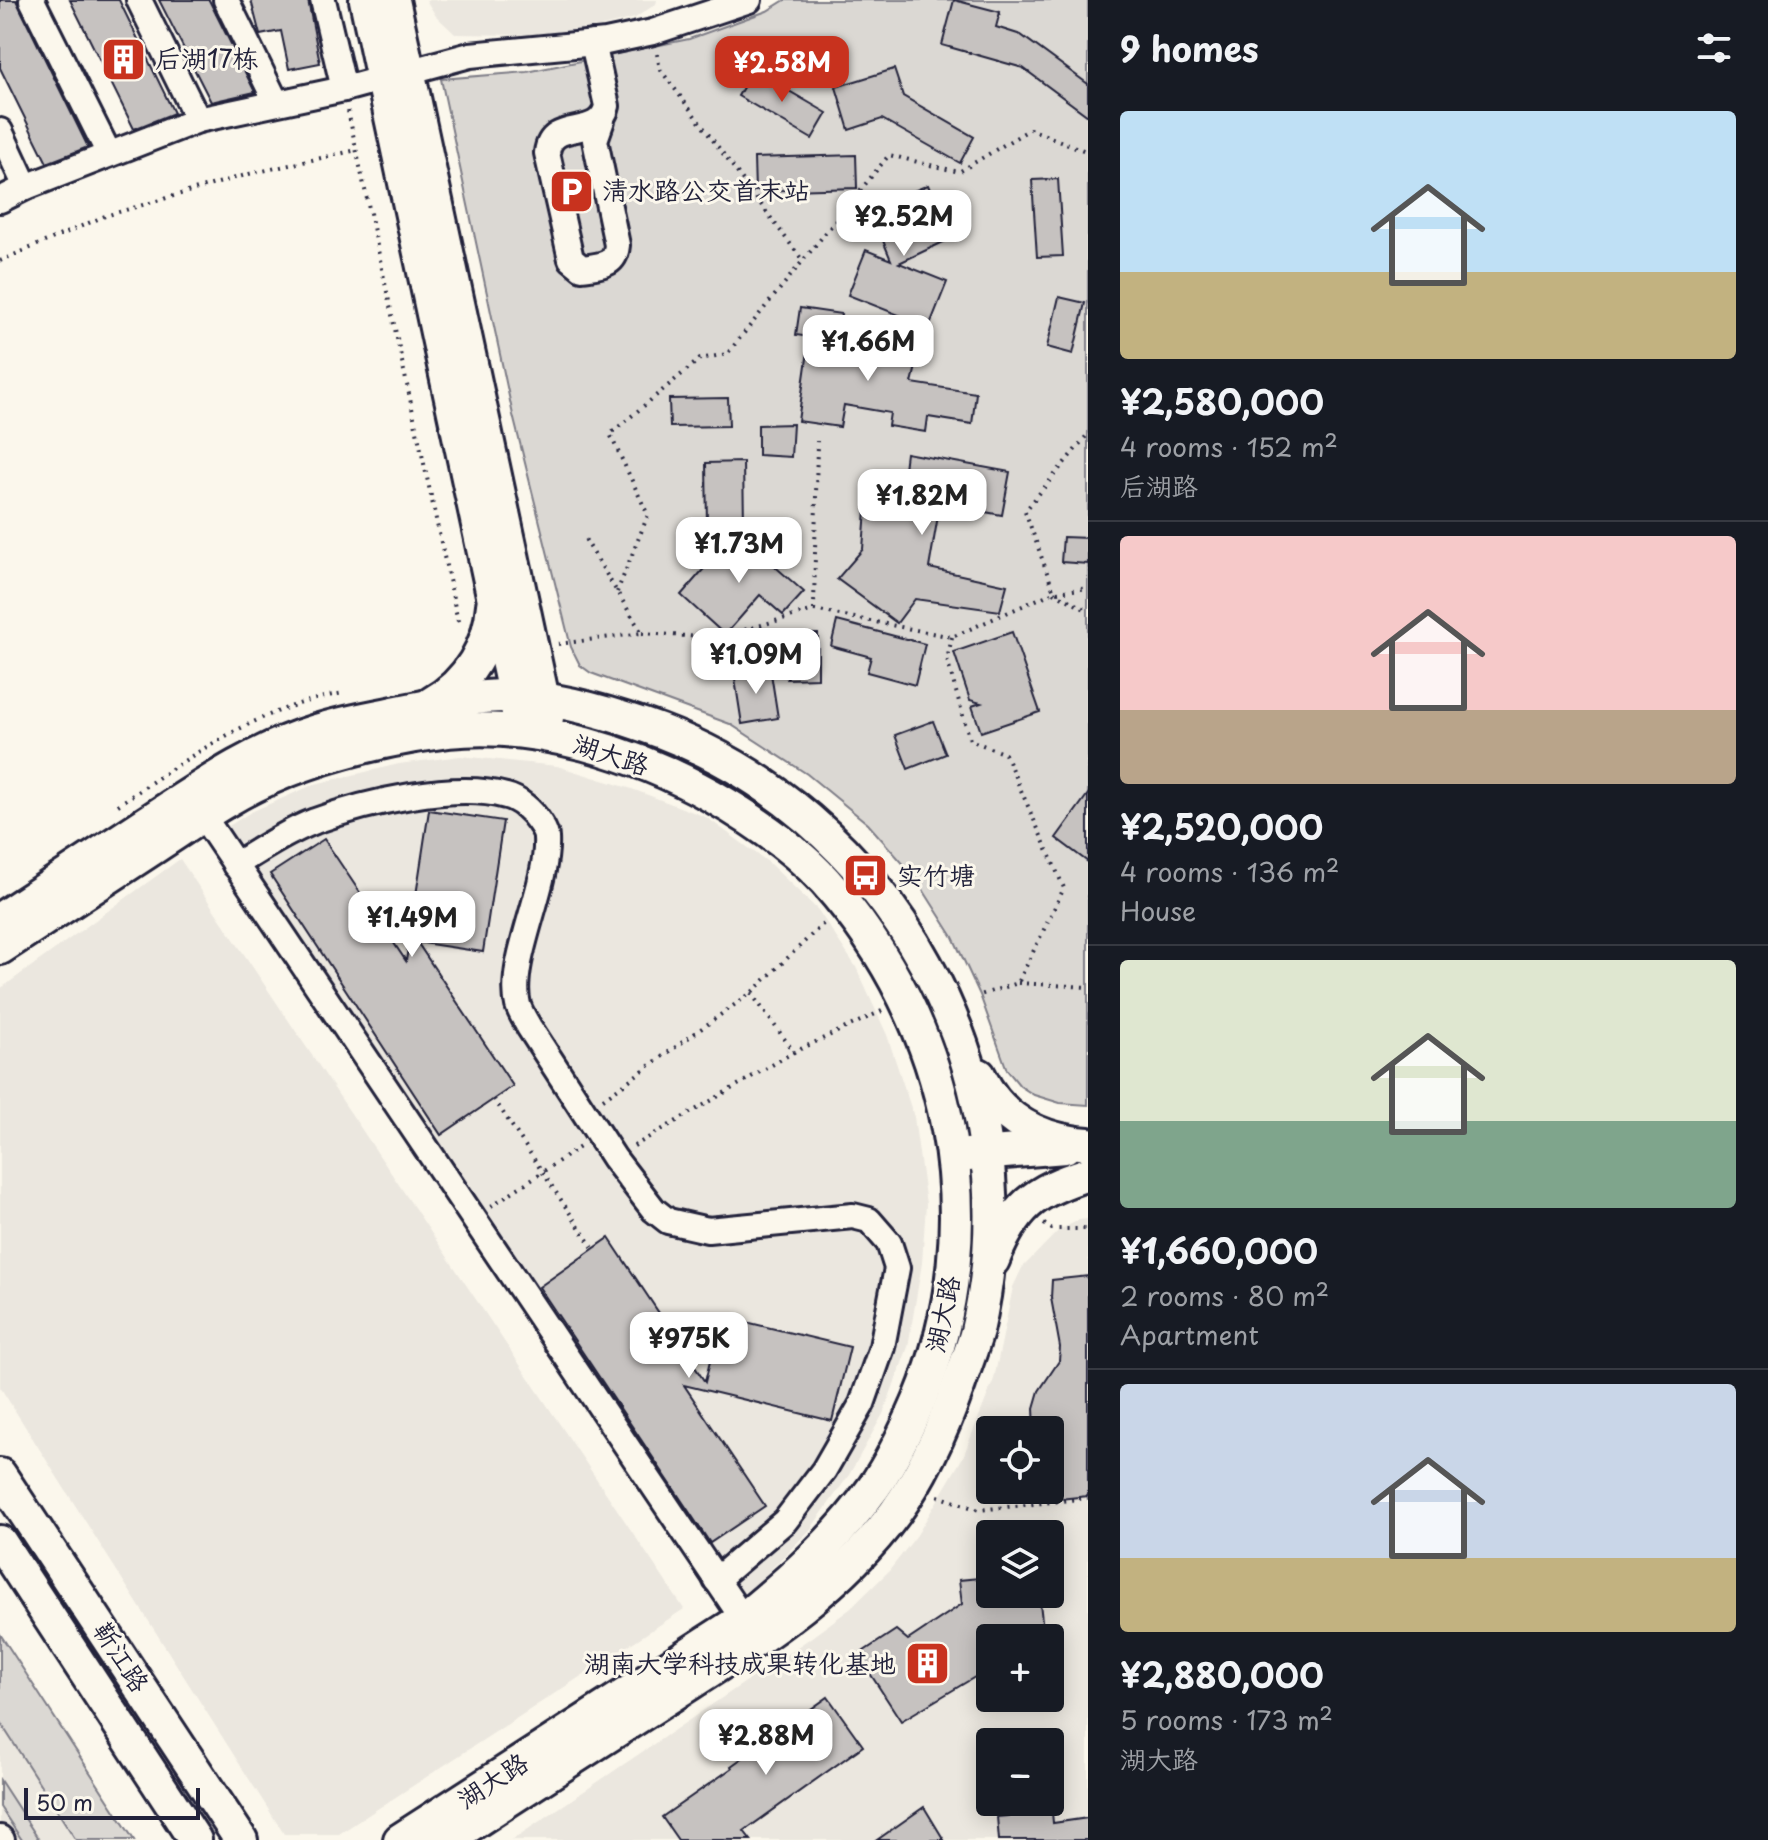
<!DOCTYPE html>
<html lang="en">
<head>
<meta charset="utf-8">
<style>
	:root { --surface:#171b24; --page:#20242c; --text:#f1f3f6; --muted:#9ea1a6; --line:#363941; --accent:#c8321e }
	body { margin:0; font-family:"Playpen Sans","LXGW WenKai TC",sans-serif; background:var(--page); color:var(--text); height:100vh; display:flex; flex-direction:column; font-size:30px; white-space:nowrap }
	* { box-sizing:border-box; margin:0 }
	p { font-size:26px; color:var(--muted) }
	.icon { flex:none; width:44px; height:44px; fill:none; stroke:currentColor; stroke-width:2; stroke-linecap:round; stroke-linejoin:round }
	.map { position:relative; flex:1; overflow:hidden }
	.sheet { display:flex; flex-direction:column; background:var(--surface); width:680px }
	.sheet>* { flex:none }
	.controls { position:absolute; left:976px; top:1416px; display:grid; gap:16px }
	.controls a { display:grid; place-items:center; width:88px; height:88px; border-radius:8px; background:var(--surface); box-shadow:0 4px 20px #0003; font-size:40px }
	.scale { position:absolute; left:24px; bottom:20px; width:176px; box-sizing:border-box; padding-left:8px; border:4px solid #22223b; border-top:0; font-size:22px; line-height:28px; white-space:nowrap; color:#22223b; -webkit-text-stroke:6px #fbf7ec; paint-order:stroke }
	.price { position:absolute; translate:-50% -68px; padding:0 18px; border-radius:16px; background:#fff; color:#222; font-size:26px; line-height:52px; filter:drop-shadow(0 2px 4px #0008) }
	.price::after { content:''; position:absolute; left:50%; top:48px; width:24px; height:18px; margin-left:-12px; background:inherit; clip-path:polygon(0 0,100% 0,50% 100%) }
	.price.current { background:var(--accent); color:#fff }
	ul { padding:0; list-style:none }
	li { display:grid; align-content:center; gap:16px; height:424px; padding:0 32px }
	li+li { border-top:2px solid var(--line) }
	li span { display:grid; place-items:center; height:248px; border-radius:8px; color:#555 }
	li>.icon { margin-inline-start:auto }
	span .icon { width:144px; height:144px; fill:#fffc; stroke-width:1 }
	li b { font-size:34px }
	h2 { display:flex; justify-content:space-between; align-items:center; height:96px; padding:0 32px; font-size:34px }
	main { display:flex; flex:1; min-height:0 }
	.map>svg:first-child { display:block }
	.built { fill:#ebe7df; fill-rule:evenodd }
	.green { fill:#dbd8d3; stroke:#7e7d87; stroke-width:2 }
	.building { fill:#c6c2c0; stroke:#22223b; stroke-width:2 }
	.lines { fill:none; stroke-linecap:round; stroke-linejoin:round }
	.minor-casing { stroke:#22223b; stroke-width:30 }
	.major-casing { stroke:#22223b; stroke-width:38 }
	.path { stroke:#22223b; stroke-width:4; stroke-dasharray:2 6; stroke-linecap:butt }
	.minor { stroke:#fbf7ec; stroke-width:24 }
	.major { stroke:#fbf7ec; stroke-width:32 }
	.labels { text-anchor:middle; stroke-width:6; stroke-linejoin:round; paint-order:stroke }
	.poi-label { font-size:26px; fill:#22223b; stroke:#fbf7ec; text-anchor:start }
	.street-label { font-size:26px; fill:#22223b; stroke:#fbf7ec }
</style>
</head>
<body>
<main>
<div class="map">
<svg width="1088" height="1840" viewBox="0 0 1088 1840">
	<rect width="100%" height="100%" fill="#fbf7ec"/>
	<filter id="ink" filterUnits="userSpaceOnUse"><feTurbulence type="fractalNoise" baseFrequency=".0125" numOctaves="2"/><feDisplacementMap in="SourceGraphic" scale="16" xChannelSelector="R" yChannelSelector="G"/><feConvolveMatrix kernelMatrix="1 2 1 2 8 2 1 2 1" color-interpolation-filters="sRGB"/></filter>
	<g filter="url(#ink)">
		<g class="built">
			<path d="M426,0h231l-1,4 -21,14 -36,9 -72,8 -72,-1 -19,-18z"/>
			<path d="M460,756l97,10 75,23 74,28 62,45 50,48 38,57 31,68 27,82 12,87 -4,59 -14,84 -25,67 -34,61 -39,55 -54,54 -35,26 -516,-769 46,-29 64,-28 84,-20z"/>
			<path d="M180,859l504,750 -345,225h-55l-284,-447v-398z"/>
			<path d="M1088,1219v621h-576l297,-201 41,-30 39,-38 28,-36 46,-78 31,-78 19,-92 9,-19 37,-38 20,-10zM990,1430h60v60h-60zM990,1534h60v60h-60zM990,1638h60v60h-60zM990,1742h60v60h-60z"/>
			<path d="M0,1634l8,12 126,194h-134z"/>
		</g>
		<g class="green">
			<path d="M785,0h303v1105l-28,-2 -26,-8 -14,-9 -13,-16 -27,-75 -27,-58 -38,-60 -47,-53 -61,-50 -77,-50 -139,-51 -11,-8 -9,-18 -58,-232 -72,-336 86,-7 162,-33 78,-28z"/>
			<path d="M0,1634l8,12 126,194h-58l-76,-118z"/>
			<path d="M0,1780l39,60h-17l-22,-33z"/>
		</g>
		<g class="building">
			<path d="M0,0h16l72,147 -41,16 -47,-95z"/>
			<path d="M70,0h49l55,113 -40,16z"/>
			<path d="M159,0h50l46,92 -44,10z"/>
			<path d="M251,0h57l12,63 -31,6 -8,-38 -21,4z"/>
			<path d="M954,0l46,12 -4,15 25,8 67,49v32l-65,-48 -81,-23z"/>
			<path d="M894,69l9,27 71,41 -14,26 -78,-44 -33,11 -13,-43z"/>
			<path d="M753,70l74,43 -15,26 -74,-43z"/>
			<path d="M856,155l1,33 -102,3 -1,-33z"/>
			<path d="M1058,179l5,77 -26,1 -5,-77z"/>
			<path d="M928,185l14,34 3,-1 9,19 -55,26 48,19 -18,45 -81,-32 18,-45 25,10 -21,-51z"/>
			<path d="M1059,297l26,6 -12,51 -26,-7z"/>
			<path d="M800,308l41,6 -6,36 82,12 -5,21 64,10 -4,31 -44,-7 -2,15 -38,-6 2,-13 -46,-8 -4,22 -42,-6 12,-84 -14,-2z"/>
			<path d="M728,398l1,28 -59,1 -1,-28z"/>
			<path d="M793,424l-2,33 -33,-2v-30z"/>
			<path d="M906,453l104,19 -8,43 -62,-11 -11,64 78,17 -7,26 -85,-12 -18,24 -60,-44 26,-30 5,-66 34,2z"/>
			<path d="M743,462l1,61 -37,1 -1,-61z"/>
			<path d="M736,532l68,60 -21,23 -23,-20 -35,40 -44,-40z"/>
			<path d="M1063,537l25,1v26l-27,-2z"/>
			<path d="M837,621l88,23 -10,41 -48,-13 4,-15 -40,-11z"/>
			<path d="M1012,632l28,80 -59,20 -9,-26 9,-3 -11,-3 -16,-48z"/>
			<path d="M786,634h32v44l-31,1z"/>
			<path d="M770,667l8,51 -36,6 -8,-51z"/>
			<path d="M933,721l13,33 -38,15 -13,-34z"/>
			<path d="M1088,794v68l-32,-24z"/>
			<path d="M429,810l74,11 -20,131 -66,-10 96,144 -72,49 -171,-261 54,-35 82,122z"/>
			<path d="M609,1238l96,144 16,-66 129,31 -18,74 -148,-36 81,121 -55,37 -171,-256z"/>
			<path d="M1088,1276v220l-38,4v-70h-15l-1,-22 5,-17 20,-30 1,-14 -9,-49 1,-18z"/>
			<path d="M990,1577v17h49l5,44h-54v30l-89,53 -43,-66 38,-25 12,10 54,-36 -3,-24z"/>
			<path d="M828,1697l35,49 -119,85 7,9h-73l-16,-23 70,-49 -1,-2z"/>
			<path d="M924,1807l20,33h-67z"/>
			<path d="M1052,1812l1,11 35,-5v22h-89l-2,-23z"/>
		</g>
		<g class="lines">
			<defs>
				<g id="minor">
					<path d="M32,0l77,154"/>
					<path d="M139,0l59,120"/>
					<path d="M226,0l50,102"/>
					<path d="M323,0l21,89"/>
					<path d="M593,43l14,63c-8,36 -56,10 -60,47l24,106 11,9c19,-3 33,-2 35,-23l-22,-105 7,-20"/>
					<path d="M0,131l26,56"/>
					<path d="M0,200l26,-13 172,-67 146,-31 126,-34 136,-13 47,-10 96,-32"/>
					<path d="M203,816l540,803"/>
					<path d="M235,865c26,-16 52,-33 80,-44 50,-18 140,-40 191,-25 13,3 26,15 33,26 3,5 7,9 7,16 3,47 -39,124 -28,167 2,7 7,15 11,22l85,131 40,52 14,11 40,9 145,-14 16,4 20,23 8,25 -15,79 -20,57 -38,66 -39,51 -69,59"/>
					<path d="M0,1838l2,2"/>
				</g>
				<g id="major">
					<path d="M366,0l153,717"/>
					<path d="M393,0l154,718"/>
					<path d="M432,703c36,-20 58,-57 61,-98"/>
					<path d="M0,919c50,-33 100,-66 149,-98 52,-34 107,-72 167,-90 31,-10 65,-15 98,-22 32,-7 65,-14 99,-13 44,2 89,15 130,29 248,83 394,352 334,606 -5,18 -12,35 -18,53 -16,45 -36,90 -64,129 -59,80 -141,129 -223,182 -75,48 -151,96 -225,145"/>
					<path d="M0,948c52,-34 104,-68 156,-102 37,-24 73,-50 114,-68 57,-25 117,-39 179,-47 86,-10 189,23 263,65 40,23 81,50 113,85 128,143 168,342 94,520 -13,30 -27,60 -45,86 -37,52 -82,92 -131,132l-343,221"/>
					<path d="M979,1075c21,46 61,65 109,69"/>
					<path d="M968,1155l97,-8"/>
					<path d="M993,1260c21,-53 40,-69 95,-86"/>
					<path d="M0,1475l241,365"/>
					<path d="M0,1542l195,298"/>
				</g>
			</defs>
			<use href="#minor" class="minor-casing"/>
			<use href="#major" class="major-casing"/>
			<g class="path">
				<path d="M657,54l3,15 143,192"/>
				<path d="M348,111l111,515"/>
				<path d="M0,261l105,-45 144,-42 108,-24"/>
				<path d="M617,592l31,-77 -38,-81 90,-75 27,-5 162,-199 70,17 71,-43 58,23"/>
				<path d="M1054,592l34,19"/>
				<path d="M1057,592l31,-4"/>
				<path d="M814,610l138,27 102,-45 -29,-81 63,-77"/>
				<path d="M642,633l74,5 98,-28 3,-169"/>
				<path d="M952,637l-5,23 23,80 35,14 59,134 -46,95 -38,12"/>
				<path d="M558,644l84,-11 -57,-94"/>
				<path d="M118,805c71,-48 140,-98 226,-112"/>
				<path d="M1018,983l70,4"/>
				<path d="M751,993l43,59 88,-41"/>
				<path d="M494,1099l99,149"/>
				<path d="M603,1099l148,-106 73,-70"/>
				<path d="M634,1146l160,-94"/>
				<path d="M491,1206l89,-59"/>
				<path d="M1044,1224l8,5h36"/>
				<path d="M938,1496l41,14 109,-12"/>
			</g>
			<use href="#minor" class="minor"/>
			<use href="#major" class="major"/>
		</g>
	</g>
	<defs>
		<symbol id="building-square" viewBox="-11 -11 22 22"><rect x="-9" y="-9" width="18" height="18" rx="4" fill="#c8321e" stroke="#fbf7ec"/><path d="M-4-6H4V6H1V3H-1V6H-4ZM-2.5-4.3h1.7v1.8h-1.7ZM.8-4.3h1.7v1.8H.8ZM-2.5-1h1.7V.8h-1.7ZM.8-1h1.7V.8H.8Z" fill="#fff"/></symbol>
		<symbol id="parking-square" viewBox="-11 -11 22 22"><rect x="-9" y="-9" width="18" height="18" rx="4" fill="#c8321e" stroke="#fbf7ec"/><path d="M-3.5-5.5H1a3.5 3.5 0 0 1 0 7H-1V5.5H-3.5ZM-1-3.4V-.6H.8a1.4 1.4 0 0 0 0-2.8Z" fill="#fff"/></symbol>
		<symbol id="bus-square" viewBox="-11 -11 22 22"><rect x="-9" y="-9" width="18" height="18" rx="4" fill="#c8321e" stroke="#fbf7ec"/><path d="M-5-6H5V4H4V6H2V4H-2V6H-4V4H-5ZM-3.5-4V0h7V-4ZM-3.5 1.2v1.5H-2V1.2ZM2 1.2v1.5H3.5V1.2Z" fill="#fff"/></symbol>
	</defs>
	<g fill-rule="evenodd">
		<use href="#building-square" x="98" y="34" width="51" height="51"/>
		<use href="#parking-square" x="546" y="166" width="51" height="51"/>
		<use href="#bus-square" x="840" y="850" width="51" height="51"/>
		<use href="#building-square" x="902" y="1638" width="51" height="51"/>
	</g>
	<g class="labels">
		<g class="poi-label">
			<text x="155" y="68">后湖17栋</text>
			<text x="602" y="200">清水路公交首末站</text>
			<text x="897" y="885">实竹塘</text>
			<text x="896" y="1673" text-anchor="end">湖南大学科技成果转化基地</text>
		</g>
		<g class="street-label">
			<text transform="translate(611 755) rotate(18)" y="9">湖大路</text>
			<text transform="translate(943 1314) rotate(-78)" y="9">湖大路</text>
			<text transform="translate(121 1657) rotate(57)" y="9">靳江路</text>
			<text transform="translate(493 1781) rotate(-33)" y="9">湖大路</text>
		</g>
	</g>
</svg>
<div class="controls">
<a><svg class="icon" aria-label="locate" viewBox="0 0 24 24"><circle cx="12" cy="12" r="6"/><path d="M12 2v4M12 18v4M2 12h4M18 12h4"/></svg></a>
<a><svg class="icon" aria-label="layers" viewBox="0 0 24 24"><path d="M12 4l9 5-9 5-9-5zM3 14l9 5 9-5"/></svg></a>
<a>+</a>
<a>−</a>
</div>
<div class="scale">50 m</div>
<b class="price current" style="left:782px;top:104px">¥2.58M</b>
<b class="price" style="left:904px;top:258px">¥2.52M</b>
<b class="price" style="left:868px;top:383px">¥1.66M</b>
<b class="price" style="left:922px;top:537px">¥1.82M</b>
<b class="price" style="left:739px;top:585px">¥1.73M</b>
<b class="price" style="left:756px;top:696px">¥1.09M</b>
<b class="price" style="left:412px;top:959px">¥1.49M</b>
<b class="price" style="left:689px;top:1380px">¥975K</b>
<b class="price" style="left:766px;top:1777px">¥2.88M</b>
</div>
<section class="sheet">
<h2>9 homes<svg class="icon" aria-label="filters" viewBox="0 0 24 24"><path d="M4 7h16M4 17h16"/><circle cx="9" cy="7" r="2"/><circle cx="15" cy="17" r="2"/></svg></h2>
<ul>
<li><span style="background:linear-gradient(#bfe0f5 65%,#c2b280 0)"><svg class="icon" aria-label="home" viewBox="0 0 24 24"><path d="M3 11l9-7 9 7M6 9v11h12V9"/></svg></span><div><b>¥2,580,000</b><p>4 rooms · 152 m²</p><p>后湖路</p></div></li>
<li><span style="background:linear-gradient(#f6c9c9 70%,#b9a48a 0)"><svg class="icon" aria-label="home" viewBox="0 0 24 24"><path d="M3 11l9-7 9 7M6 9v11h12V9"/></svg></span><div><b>¥2,520,000</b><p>4 rooms · 136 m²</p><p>House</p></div></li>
<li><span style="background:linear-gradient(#dfe7d0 65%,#7fa58c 0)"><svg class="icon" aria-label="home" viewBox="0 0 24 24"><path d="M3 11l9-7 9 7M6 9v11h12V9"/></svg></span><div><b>¥1,660,000</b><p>2 rooms · 80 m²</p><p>Apartment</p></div></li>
<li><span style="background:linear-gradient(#c9d6e8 70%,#c2b280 0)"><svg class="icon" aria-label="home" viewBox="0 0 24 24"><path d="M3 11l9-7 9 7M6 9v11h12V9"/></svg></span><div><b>¥2,880,000</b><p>5 rooms · 173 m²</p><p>湖大路</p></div></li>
</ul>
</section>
</main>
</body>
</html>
